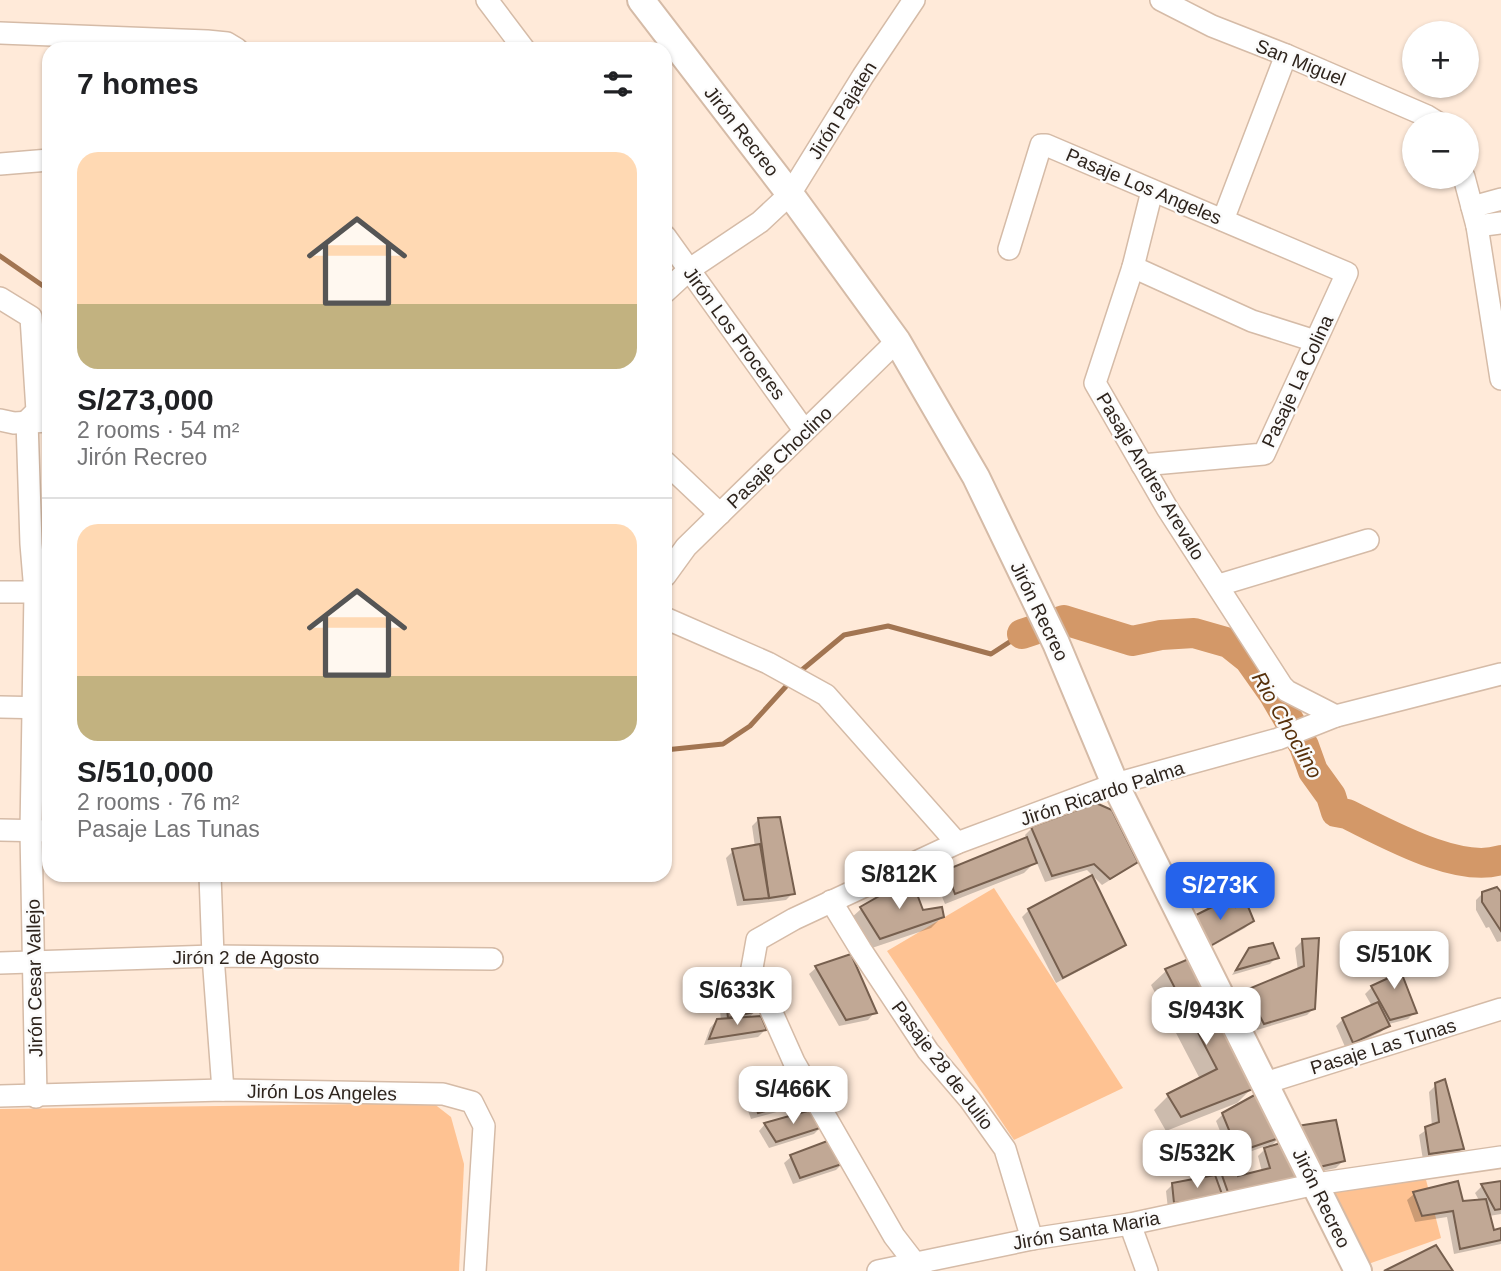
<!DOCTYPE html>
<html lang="en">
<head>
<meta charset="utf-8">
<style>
	:root { --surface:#fff; --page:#f6f6f6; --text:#202124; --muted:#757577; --line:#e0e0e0; --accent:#2563eb }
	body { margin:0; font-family:Helvetica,sans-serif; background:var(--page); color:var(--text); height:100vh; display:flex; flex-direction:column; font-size:26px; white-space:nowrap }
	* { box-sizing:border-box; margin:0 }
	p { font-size:23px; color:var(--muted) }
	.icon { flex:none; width:38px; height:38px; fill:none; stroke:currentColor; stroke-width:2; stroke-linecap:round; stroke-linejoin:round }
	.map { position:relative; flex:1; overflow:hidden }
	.details { position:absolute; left:42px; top:42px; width:630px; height:840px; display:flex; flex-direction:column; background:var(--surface); border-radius:21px; box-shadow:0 2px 5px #0004 }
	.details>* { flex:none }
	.buttons { position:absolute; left:1402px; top:21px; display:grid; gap:14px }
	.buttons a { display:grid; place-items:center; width:77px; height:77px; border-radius:50%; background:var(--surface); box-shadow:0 2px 5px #0004; font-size:35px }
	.price { position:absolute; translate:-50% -60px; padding:0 16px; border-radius:14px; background:#fff; color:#222; font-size:23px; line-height:46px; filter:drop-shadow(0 2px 4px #0008) }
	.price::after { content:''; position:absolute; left:50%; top:42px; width:21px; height:16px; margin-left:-10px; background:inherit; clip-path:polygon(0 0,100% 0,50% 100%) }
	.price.on { background:var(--accent); color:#fff }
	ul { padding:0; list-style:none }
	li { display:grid; align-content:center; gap:14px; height:371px; padding:0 35px }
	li+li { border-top:2px solid var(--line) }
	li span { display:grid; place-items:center; height:217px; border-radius:21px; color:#555 }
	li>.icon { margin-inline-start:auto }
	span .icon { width:126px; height:126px; fill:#fffc; stroke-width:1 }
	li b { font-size:30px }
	h2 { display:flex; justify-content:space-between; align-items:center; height:84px; padding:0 35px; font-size:30px }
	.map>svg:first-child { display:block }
	.green { fill:#fec292 }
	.shadow { fill:#0003; fill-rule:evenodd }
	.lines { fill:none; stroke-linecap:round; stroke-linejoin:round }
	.stream { stroke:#a27552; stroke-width:5 }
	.river { stroke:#d39868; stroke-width:30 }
	.building { fill:#c1a895; stroke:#765f4e; stroke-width:2 }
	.minor-casing { stroke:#d5bba7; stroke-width:24 }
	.major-casing { stroke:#d5bba7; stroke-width:30 }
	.minor { stroke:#fff; stroke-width:21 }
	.major { stroke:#fff; stroke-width:26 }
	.labels { text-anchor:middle; stroke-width:5; stroke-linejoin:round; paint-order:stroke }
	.street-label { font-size:19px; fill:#2e241d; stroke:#fbfbfb }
	.water-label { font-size:21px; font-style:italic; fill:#58310b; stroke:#fbfbfb }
</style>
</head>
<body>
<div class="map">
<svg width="1501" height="1271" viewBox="0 0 1501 1271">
	<rect width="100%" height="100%" fill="#ffead9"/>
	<g class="green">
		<path d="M994,888l129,200 -109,52 -127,-189z"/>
		<path d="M433,1103l18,14 13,47 -5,107h-459v-162z"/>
		<path d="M1424,1172l17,66 -81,29 -40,-77z"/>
	</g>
	<g class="shadow">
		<path d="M759,819l34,74 -7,7 -49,6 -11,-48 7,-7 22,-4 -3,-21z"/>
		<path d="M1032,828l103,33 -6,7 -27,17 -15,-15 -42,12 -9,-21 -12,12 -79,31 -9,-22 11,-11 80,-32 -2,-4z"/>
		<path d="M911,880l11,32 20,5 -11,11 -62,21 -19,-30 11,-10z"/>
		<path d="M1483,893l18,2v46l-4,1 -8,-15 -3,1 -10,-18v-10z"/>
		<path d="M1235,909l17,12 -7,7 -47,26z"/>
		<path d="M1029,910l95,35 -7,6 -61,32 -34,-66z"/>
		<path d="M1302,941l12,67 -7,7 -50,15 -17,-32 7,-7 51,-20 -3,-23z"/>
		<path d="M1250,950l27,7 -7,7 -38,11 11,-18z"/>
		<path d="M1383,950l32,62 -7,7 -19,5 -8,8 -35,17 -10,-23 7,-7 29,-13 -7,-12 7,-7 15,-6 -10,-25z"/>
		<path d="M850,956l24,57 -6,7 -29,6 -30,-52 7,-6z"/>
		<path d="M1166,971l85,118 -14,14 -71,28 -12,-21 15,-15 31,-16 -49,-94z"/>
		<path d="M726,994l30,16 -8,9 17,11 -7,7 -54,8 6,-17 7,-8h4l-2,-19z"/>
		<path d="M748,1084l54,17 -7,6 -44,12 -10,-28z"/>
		<path d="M1436,1085l26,64 -7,6 -32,5 -4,-25 13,-9 -3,-34z"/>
		<path d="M1223,1114l57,23 -11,11 36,30 -137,31 -2,-18 7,-7 41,-7 -8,-21 7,-7 13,-3 -10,-25zM1269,1145l-11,11 4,16 -26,7 -4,-21z"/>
		<path d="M765,1124l56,3 -7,7 -45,14 -10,-17z"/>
		<path d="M1291,1135l52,26 -7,7 -28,6z"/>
		<path d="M791,1157l52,6 -7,7 -43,14 -9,-21z"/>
		<path d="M1501,1182v32l-12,2 4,16 8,-2v14l-47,10 -7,-37 -32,5 -8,-22 7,-6 48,9 18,-1 -5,-9 7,-7z"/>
	</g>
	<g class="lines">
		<g class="stream">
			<path d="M0,256l49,34"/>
			<path d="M797,674l47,-39 44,-9 103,28 31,-20"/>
			<path d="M665,750l58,-6 27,-18 40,-44"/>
		</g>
		<path class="river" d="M1022,634l42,-14 68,21 29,-6 33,-2 35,10 20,16 24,34 31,53 9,25 18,25 5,16 11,2c39,19 111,60 154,46"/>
	</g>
	<g class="building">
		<path d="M1096,803l16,7 26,52 -28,17 -16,-15 -42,12 -21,-49z"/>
		<path d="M780,817l15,77 -26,4 -11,-80z"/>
		<path d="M1027,837l10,26 -82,31 -9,-24z"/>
		<path d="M760,844l9,54 -25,2 -12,-51z"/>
		<path d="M1092,875l34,70 -63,33 -35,-69z"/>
		<path d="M911,878l12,32 19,-3 2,10 -64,22 -20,-32z"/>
		<path d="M1497,887l4,5v39l-19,-29v-10z"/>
		<path d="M1232,897l4,10 11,-3 7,17 -49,28 -17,-30z"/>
		<path d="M1319,938l-4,71 -51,15 -18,-34 58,-24 -2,-27z"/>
		<path d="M1273,943l6,15 -43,12 13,-22z"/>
		<path d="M1391,946l26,67 -27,7 -19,-34 24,-11 -13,-27z"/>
		<path d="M851,954l26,59 -31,7 -31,-54z"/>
		<path d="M1191,958l62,131 -72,28 -14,-23 50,-25 -52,-100z"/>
		<path d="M749,986l9,25 -30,7 -3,-26z"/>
		<path d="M1378,1002l12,24 -37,17 -11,-25z"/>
		<path d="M761,1016l6,14 -58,9 8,-20z"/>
		<path d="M785,1074l19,27 -46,12 -11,-30z"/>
		<path d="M1445,1079l19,70 -35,5 -4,-27 14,-5 -4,-39z"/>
		<path d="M1260,1092l22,45 -44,15 -16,-39z"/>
		<path d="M811,1110l12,17 -47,15 -12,-19z"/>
		<path d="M1336,1120l9,41 -30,7 -18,-42z"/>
		<path d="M830,1140l15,23 -45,15 -10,-23z"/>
		<path d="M1287,1141l21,37 -79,17 -17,-48 18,-4 8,33 32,-8 -6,-20z"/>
		<path d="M1215,1175l8,22 -49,6 -2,-20z"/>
		<path d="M1458,1181l5,20 23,-2 8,31 7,-2v12l-41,9 -7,-38 -31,5 -9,-24z"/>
		<path d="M1501,1181v28l-6,1 -14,-26z"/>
		<path d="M1436,1245l17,26h-69z"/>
	</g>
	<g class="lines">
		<defs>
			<g id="minor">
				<path d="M487,0l37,49"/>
				<path d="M1161,0l51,26 74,29 141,61 13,8"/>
				<path d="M0,33l207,8 20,2 10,6"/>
				<path d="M0,164l49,-4"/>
				<path d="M1464,177l13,49 24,153"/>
				<path d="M1152,191l-19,76 -38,116 72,125 115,178 5,5 49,25"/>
				<path d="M1472,207l29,-8"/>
				<path d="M1223,220l63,-165"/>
				<path d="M1477,226l24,-3"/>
				<path d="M665,236l139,194"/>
				<path d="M1009,249l32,-104h5l301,128 -83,181 -122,11"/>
				<path d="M1133,267l119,54 63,20"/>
				<path d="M665,292l25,-23 70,-47 30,-28 73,-118 51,-76"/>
				<path d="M0,298l31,19 6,94 -10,10 4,123 4,48 -4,239 5,266"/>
				<path d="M0,420l14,3 35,-2"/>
				<path d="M665,462l55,52"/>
				<path d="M665,576l21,-29 211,-206"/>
				<path d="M1219,585l149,-45"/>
				<path d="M0,592h35"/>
				<path d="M665,618l103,45 58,32 131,148"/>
				<path d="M0,707l49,1"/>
				<path d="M0,830l49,1"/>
				<path d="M210,875l3,81 10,134"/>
				<path d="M831,901l30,49 67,101 42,49 35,49 27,90"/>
				<path d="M0,963l213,-7 279,3"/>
				<path d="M1265,1083l236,-74"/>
				<path d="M0,1096l223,-6 220,4 29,8 12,24 -9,145"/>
				<path d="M1130,1224l17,47"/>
				<path d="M878,1271l154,-32 98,-15 186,-40 185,-27"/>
				<path d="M921,1271l-27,-35 -100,-174 -42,-94 5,-28 37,-21 163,-76 158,-59 163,-45 58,-23 165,-42"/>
			</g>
			<path id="major" d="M641,0l149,194 107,147 79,136 80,166 59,141 243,487"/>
		</defs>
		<use href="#minor" class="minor-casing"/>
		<use href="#major" class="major-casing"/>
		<use href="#minor" class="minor"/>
		<use href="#major" class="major"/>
	</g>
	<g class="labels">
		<g class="street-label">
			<text transform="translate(1301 62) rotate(22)" y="7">San Miguel</text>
			<text transform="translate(842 110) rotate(-58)" y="7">Jirón Pajaten</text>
			<text transform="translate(742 131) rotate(52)" y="7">Jirón Recreo</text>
			<text transform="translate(1144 186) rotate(23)" y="7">Pasaje Los Angeles</text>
			<text transform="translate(735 333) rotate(54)" y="7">Jirón Los Proceres</text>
			<text transform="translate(1297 381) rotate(-65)" y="7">Pasaje La Colina</text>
			<text transform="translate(779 457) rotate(-44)" y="7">Pasaje Choclino</text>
			<text transform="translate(1151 476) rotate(59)" y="7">Pasaje Andres Arevalo</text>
			<text transform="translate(1040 611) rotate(64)" y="7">Jirón Recreo</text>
			<text transform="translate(1102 793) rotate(-18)" y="7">Jirón Ricardo Palma</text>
			<text x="246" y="964">Jirón 2 de Agosto</text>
			<text transform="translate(34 978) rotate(-91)" y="7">Jirón Cesar Vallejo</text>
			<text transform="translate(1383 1046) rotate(-17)" y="7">Pasaje Las Tunas</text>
			<text transform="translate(943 1065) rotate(53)" y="7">Pasaje 28 de Julio</text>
			<text transform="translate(322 1092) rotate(1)" y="7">Jirón Los Angeles</text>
			<text transform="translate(1322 1198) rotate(64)" y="7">Jirón Recreo</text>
			<text transform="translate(1086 1230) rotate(-10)" y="7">Jirón Santa Maria</text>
		</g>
		<g class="water-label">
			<text transform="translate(1287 725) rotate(60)" y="7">Rio Choclino</text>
		</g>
	</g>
</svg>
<div class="buttons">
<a>+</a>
<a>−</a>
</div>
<b class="price" style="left:899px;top:911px">S/812K</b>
<b class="price on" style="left:1220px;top:922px">S/273K</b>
<b class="price" style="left:1394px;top:991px">S/510K</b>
<b class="price" style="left:737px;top:1027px">S/633K</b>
<b class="price" style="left:1206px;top:1047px">S/943K</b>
<b class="price" style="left:793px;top:1126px">S/466K</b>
<b class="price" style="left:1197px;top:1190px">S/532K</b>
<section class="details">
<h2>7 homes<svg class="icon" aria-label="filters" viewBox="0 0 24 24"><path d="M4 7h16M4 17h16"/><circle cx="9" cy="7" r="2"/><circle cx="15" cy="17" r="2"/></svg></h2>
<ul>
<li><span style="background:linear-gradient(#ffd9b3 70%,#c2b280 0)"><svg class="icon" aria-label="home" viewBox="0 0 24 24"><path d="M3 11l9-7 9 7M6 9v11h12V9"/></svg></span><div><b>S/273,000</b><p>2 rooms · 54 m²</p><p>Jirón Recreo</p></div></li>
<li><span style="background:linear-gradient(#ffd9b3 70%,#c2b280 0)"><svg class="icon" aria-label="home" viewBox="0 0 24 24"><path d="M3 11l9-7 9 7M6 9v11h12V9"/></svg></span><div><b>S/510,000</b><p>2 rooms · 76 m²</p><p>Pasaje Las Tunas</p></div></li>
</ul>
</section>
</div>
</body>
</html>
